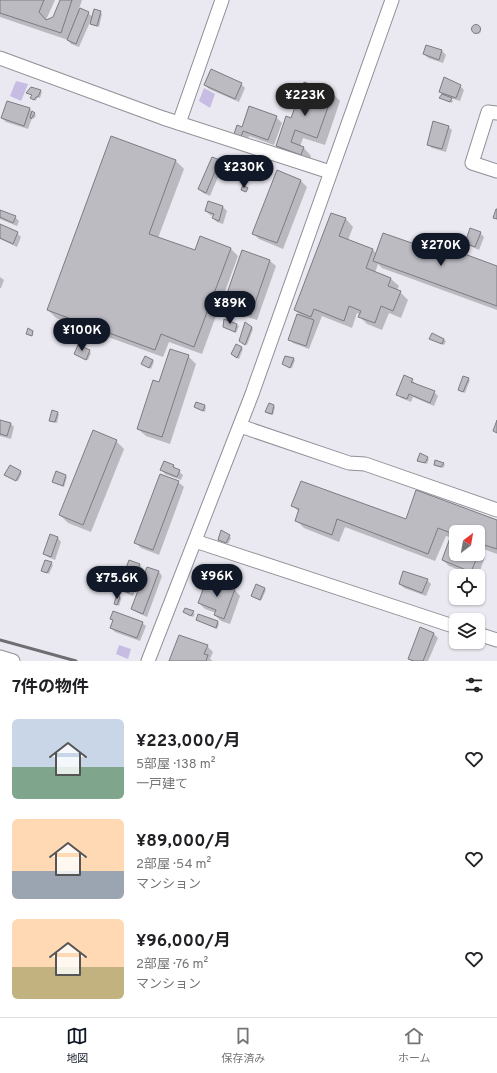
<!DOCTYPE html>
<html lang="ja">
<head>
<meta charset="utf-8">
<style>
	:root { --surface:#fff; --page:#f2f2f2; --text:#202124; --muted:#757577; --line:#e0e0e0; --accent:#111827 }
	body { margin:0; font-family:Overpass,"Noto Sans JP",sans-serif; background:var(--page); color:var(--text); height:100vh; display:flex; flex-direction:column; font-size:15px; white-space:nowrap }
	* { box-sizing:border-box; margin:0 }
	p { font-size:13px; color:var(--muted) }
	.icon { flex:none; width:22px; height:22px; fill:none; stroke:currentColor; stroke-width:2; stroke-linecap:round; stroke-linejoin:round }
	.map { position:relative; height:661px; overflow:hidden }
	.drawer { display:flex; flex-direction:column; background:var(--surface); flex:1 }
	.drawer>* { flex:none }
	.needle { width:26px; rotate:31deg }
	.tools { position:absolute; left:449px; top:525px; display:grid; gap:8px }
	.tools a { display:grid; place-items:center; width:36px; height:36px; border-radius:6px; background:var(--surface); box-shadow:0 1px 3px #0004; font-size:20px }
	.price { position:absolute; translate:-50% -34px; padding:0 9px; border-radius:14px; background:var(--accent); color:#fff; font-size:13px; line-height:26px; filter:drop-shadow(0 1px 2px #0008) }
	.price::after { content:''; position:absolute; left:50%; top:24px; width:12px; height:9px; margin-left:-6px; background:inherit; clip-path:polygon(0 0,100% 0,50% 100%) }
	.price.active { background:#222; color:#fff }
	ul { padding:0; list-style:none }
	li { display:flex; align-items:center; gap:12px; height:100px; padding:0 12px }
	li span { display:grid; place-items:center; flex:none; width:112px; height:80px; border-radius:6px; color:#555 }
	li>.icon { margin-inline-start:auto }
	span .icon { width:48px; height:48px; fill:#fffc; stroke-width:1 }
	li b { font-size:17px }
	h2 { display:flex; justify-content:space-between; align-items:center; height:48px; padding:0 12px; font-size:17px }
	.menu { display:flex; justify-content:space-around; align-items:center; height:56px; border-top:1px solid var(--line); background:var(--surface); font-size:11px; color:var(--muted) }
	.menu a { display:grid; justify-items:center; gap:2px }
	.menu .active { color:var(--accent) }
	.map>svg:first-child { display:block }
	.water { fill:#c6bce4 }
	.shadow { fill:#0003 }
	.building { fill:#bcbbc2; stroke:#7d7b82 }
	.lines { fill:none; stroke-linecap:round; stroke-linejoin:round }
	.minor-casing { stroke:#918f96; stroke-width:15 }
	.minor { stroke:#fff; stroke-width:13 }
	.rail { stroke:#6e6d72; stroke-width:3 }
</style>
</head>
<body>
<div class="map">
<svg width="497" height="661" viewBox="0 0 497 661">
	<rect width="100%" height="100%" fill="#eae8f0"/>
	<g class="water">
		<path d="M16,81l12,3 -7,17 -11,-5z"/>
		<path d="M204,88l11,6 -5,14 -11,-7z"/>
		<path d="M119,645l12,4 -3,10 -12,-5z"/>
	</g>
	<g class="shadow">
		<path d="M0,0h55l-9,20 8,-2 8,-18h20l-3,9 9,4 5,4 1,-7 8,4 -3,13 -7,-2 -2,-3 -11,25 -8,-3 -3,-4 -68,-23z"/>
		<circle cx="477" cy="30" r="4"/>
		<path d="M427,46l15,5 4,4 -3,8 -15,-5 -4,-4z"/>
		<path d="M241,84l4,4 -6,14 -30,-13 -4,-4z"/>
		<path d="M460,86l4,4 -4,11 -10,-3 3,3 -1,2 -11,-5 2,-3 -3,-3z"/>
		<path d="M31,88l11,4 -2,6 -3,-1 -1,4 -3,-2v-3l-5,-3z"/>
		<path d="M332,93l8,8 -15,44 -22,-7 -3,9 4,1 7,8 -2,6 -24,-9 -8,-7 14,-27z"/>
		<path d="M30,109l6,7 -3,3 -1,-1 -4,11 -22,-7 -4,-4z"/>
		<path d="M276,117l6,6 -8,22 -25,-9 -2,6 -12,-8 7,-6z"/>
		<path d="M448,127l4,3 -6,22 -14,-4 -4,-3z"/>
		<path d="M111,137l65,24 8,8 -26,69 37,14 35,-4 8,8 -36,98 -33,-12 -6,15 -107,-39 -8,-8z"/>
		<path d="M219,161l4,4 -13,31 -7,-3 -4,-4z"/>
		<path d="M277,172l24,9 6,6 -24,62 -24,-10 -6,-6z"/>
		<path d="M208,203l15,4 4,4 -4,13 -6,-2 -4,-4 1,-2 -4,-1 -4,-4z"/>
		<path d="M0,211l15,6 4,4 -2,5 -17,-7z"/>
		<path d="M331,214l15,5 7,8 -5,13 25,10 4,4 53,-3 67,16v43l-115,-42 -4,-4 -3,9 16,6 8,7 -2,4 3,2 8,8 -7,18 -12,-5 -7,17 -15,-6 -8,-8 1,-1 -3,-2 -5,15 -30,-12 -13,33 -16,-6 -4,-4 13,-22 -7,-7z"/>
		<path d="M0,225l17,8 4,4 -4,10 -17,-8z"/>
		<path d="M480,233l4,4 -5,13 -9,-4 -4,-4z"/>
		<path d="M270,261l6,5 -19,54 -27,-9 -6,-6z"/>
		<path d="M0,277l4,3 -3,8h-1z"/>
		<path d="M225,320l14,6 -3,7 -12,-6z"/>
		<path d="M251,327l2,2 -6,16 -6,-3z"/>
		<path d="M432,334l14,7 -2,4 -12,-5z"/>
		<path d="M236,345l7,4 -4,10 -5,-3z"/>
		<path d="M78,346l13,7 -3,7 -13,-6z"/>
		<path d="M188,356l8,8 -26,80 -24,-8 -8,-7z"/>
		<path d="M293,359l2,1 -3,8 -7,-3z"/>
		<path d="M152,360l2,2 -3,7 -9,-5z"/>
		<path d="M468,379l2,1 -5,13 -5,-2 -1,-2z"/>
		<path d="M412,380l4,4 -1,1 19,7 4,4 -4,10 -21,-9 -2,5 -10,-4 -4,-4z"/>
		<path d="M204,406l2,1 -1,5 -10,-5z"/>
		<path d="M273,406l2,1 -2,8 -5,-1 -2,-2z"/>
		<path d="M57,413l2,1 -2,9 -5,-1 -2,-2z"/>
		<path d="M0,421l10,2 4,4 -3,12 -11,-3z"/>
		<path d="M116,441l8,8 -33,83 -23,-9 -8,-8z"/>
		<path d="M427,458l2,1 -2,5 -9,-4z"/>
		<path d="M436,462l8,2 1,1 -2,3 -7,-2 -1,-1z"/>
		<path d="M173,466l10,9 -2,5 -16,-6 -3,-4z"/>
		<path d="M20,472l2,1 -4,8 -12,-6z"/>
		<path d="M57,472l10,5 -3,10 -11,-5z"/>
		<path d="M178,482l6,5 -25,68 -18,-7 -6,-6z"/>
		<path d="M293,506l114,14 90,1v33l-19,-7v-15h-22v7l-10,-3 -11,25 -90,-34 -6,15 -35,-14 -8,-8 3,-8z"/>
		<path d="M50,536l8,2 3,4 -6,18 -7,-3 -4,-4z"/>
		<path d="M229,536l2,2 -3,6 -9,-5z"/>
		<path d="M456,542v12h22v-4l7,7 -7,19h-4l-25,-10 -6,-6z"/>
		<path d="M130,561l10,4 3,4 -10,27 -10,-4 -4,-3z"/>
		<path d="M51,563l2,2 -4,9 -7,-4z"/>
		<path d="M147,568l12,4 3,4 -15,41 -11,-5 -4,-3z"/>
		<path d="M427,580l4,4 -5,12 -22,-8 -4,-4z"/>
		<path d="M264,589l2,1 -5,11 -9,-5z"/>
		<path d="M235,590l5,6 -10,28 -9,-3 -6,-6 1,-2 -11,-4 -6,-6z"/>
		<path d="M120,597l1,2 -2,7 -4,-2z"/>
		<path d="M186,609l9,5 -2,3 -9,-5z"/>
		<path d="M111,618l31,5 4,3 -6,15 -25,-9 -4,-4 3,-7z"/>
		<path d="M197,620l21,2 1,2 -2,5z"/>
		<path d="M420,628l14,6 4,4 -10,23h-17l-2,-2z"/>
		<path d="M207,646l6,6 -3,7 3,2h-43z"/>
	</g>
	<g class="building">
		<path d="M0,0h44l-5,12 7,8 7,-3 7,-17h12l-11,33 -61,-20z"/>
		<path d="M80,8l9,4 -13,32 -9,-4z"/>
		<path d="M94,9l7,2 -4,15 -7,-2z"/>
		<circle cx="476" cy="29" r="4.5"/>
		<path d="M426,45l16,5 -3,10 -16,-6z"/>
		<path d="M211,69l31,14 -7,16 -31,-14z"/>
		<path d="M444,77l17,8 -5,13 -17,-6z"/>
		<path d="M304,82l29,11 -16,45 -22,-8 -4,12 13,5 -3,8 -25,-9 10,-30 5,2z"/>
		<path d="M31,87l10,3 -3,7h-2l-2,3 -4,-2 2,-3 -6,-2z"/>
		<path d="M442,94l10,4 -2,4 -11,-4z"/>
		<path d="M7,101l23,7 -6,18 -23,-8z"/>
		<path d="M249,106l28,10 -9,24 -25,-9 -2,6 -7,-3 3,-9 5,2z"/>
		<path d="M32,111l3,2 -4,6 -1,-2z"/>
		<path d="M433,121l16,5 -7,23 -15,-4z"/>
		<path d="M111,136l65,24 -27,74 46,16 5,-14 31,12 -37,99 -33,-13 -6,16 -108,-40z"/>
		<path d="M212,157l8,3 -14,33 -8,-4z"/>
		<path d="M277,170l24,10 -24,63 -25,-9z"/>
		<path d="M243,185l5,3 -2,4 -5,-2z"/>
		<path d="M208,201l15,5 -4,15 -7,-3 2,-4 -9,-3z"/>
		<path d="M496,209h1v10l-4,-1z"/>
		<path d="M0,210l16,6 -3,7 -13,-6z"/>
		<path d="M331,213l15,5 -7,18 34,13 -7,19 25,10 -3,8 13,5 -8,20 -12,-5 -6,17 -17,-6 3,-6 -12,-5 -5,15 -30,-12 -3,8 -17,-7z"/>
		<path d="M0,224l18,8 -5,12 -13,-6z"/>
		<path d="M470,228l11,4 -6,15 -10,-4z"/>
		<path d="M383,233l46,16 3,-7 65,24v40l-124,-45z"/>
		<path d="M242,250l28,10 -19,55 -28,-10z"/>
		<path d="M297,314l17,6 -8,26 -18,-6z"/>
		<path d="M224,319l13,5 -2,8 -12,-5z"/>
		<path d="M245,322l7,5 -7,18 -6,-4z"/>
		<path d="M28,328l5,3 -1,5 -6,-2z"/>
		<path d="M432,333l12,6 -2,5 -13,-5z"/>
		<path d="M236,344l6,3 -5,11 -6,-4z"/>
		<path d="M78,345l12,5 -4,10 -12,-6z"/>
		<path d="M170,349l19,6 -27,82 -25,-8 16,-49 6,2z"/>
		<path d="M145,356l8,4 -4,8 -8,-4z"/>
		<path d="M285,356l9,2 -4,10 -8,-4z"/>
		<path d="M404,375l9,4 -2,3 24,9 -5,12 -21,-9 -2,5 -11,-4z"/>
		<path d="M463,376l6,2 -6,14 -5,-2z"/>
		<path d="M196,402l9,3 -2,6 -9,-4z"/>
		<path d="M269,403l5,2 -2,9 -7,-2z"/>
		<path d="M52,410l6,2 -3,10 -6,-1z"/>
		<path d="M0,420l11,3 -4,13 -7,-2z"/>
		<path d="M497,420v13l-4,-2z"/>
		<path d="M93,430l24,10 -34,85 -24,-10z"/>
		<path d="M420,453l8,4 -3,6 -8,-2z"/>
		<path d="M435,460l9,3 -3,4 -7,-2z"/>
		<path d="M164,461l10,4 -1,2 7,3 -3,7 -17,-7z"/>
		<path d="M10,465l11,6 -5,10 -12,-6z"/>
		<path d="M56,471l10,4 -3,11 -11,-4z"/>
		<path d="M160,474l19,7 -26,69 -19,-7z"/>
		<path d="M301,481l105,38 10,-29 81,30v29l-19,-6v-11h-22v3l-18,-7 -10,26 -91,-35 -5,16 -37,-14 4,-12 -8,-3z"/>
		<path d="M221,530l9,5 -4,8 -8,-3z"/>
		<path d="M50,534l8,3 -7,20 -8,-3z"/>
		<path d="M450,538l6,3v13h22v-5l2,1 -9,22 -29,-12z"/>
		<path d="M45,560l7,2 -5,11 -6,-2z"/>
		<path d="M129,560l11,4 -11,29 -11,-4z"/>
		<path d="M147,567l12,4 -16,43 -12,-5z"/>
		<path d="M403,571l25,8 -6,14 -23,-9z"/>
		<path d="M207,579l28,10 -11,30 -10,-4 2,-5 -18,-7z"/>
		<path d="M256,584l9,4 -5,12 -9,-4z"/>
		<path d="M117,594l3,3 -3,8 -3,-1z"/>
		<path d="M185,608l9,3 -3,5 -8,-4z"/>
		<path d="M113,611l30,11 -6,16 -27,-10 3,-8 -3,-1z"/>
		<path d="M198,614l20,7 -2,7 -20,-8z"/>
		<path d="M420,627l14,6 -11,28h-9l-6,-2z"/>
		<path d="M179,635l29,10 -4,9 4,1 -2,6h-37z"/>
	</g>
	<g class="lines">
		<defs>
			<g id="minor">
				<path d="M0,58l163,60 167,54"/>
				<path d="M497,113l-9,-1 -16,51 25,8"/>
				<path d="M179,123l43,-123"/>
				<path d="M240,426l109,37 16,1 132,46"/>
				<path d="M195,541l261,86"/>
				<path d="M478,634l19,6"/>
				<path d="M0,657l13,4"/>
				<path d="M148,661l104,-267 140,-394"/>
			</g>
		</defs>
		<use href="#minor" class="minor-casing"/>
		<use href="#minor" class="minor"/>
		<path class="rail" d="M0,640l76,21"/>
	</g>
</svg>
<div class="tools">
<a><svg class="needle" viewBox="-14 -14 28 28"><path d="M0-13l5 13h-10z" fill="#e53935"/><path d="M0 13l5-13h-10z" fill="#757577"/></svg></a>
<a><svg class="icon" aria-label="locate" viewBox="0 0 24 24"><circle cx="12" cy="12" r="6"/><path d="M12 2v4M12 18v4M2 12h4M18 12h4"/></svg></a>
<a><svg class="icon" aria-label="layers" viewBox="0 0 24 24"><path d="M12 4l9 5-9 5-9-5zM3 14l9 5 9-5"/></svg></a>
</div>
<b class="price active" style="left:305px;top:117px">¥223K</b>
<b class="price" style="left:244px;top:189px">¥230K</b>
<b class="price" style="left:441px;top:267px">¥270K</b>
<b class="price" style="left:230px;top:325px">¥89K</b>
<b class="price" style="left:82px;top:352px">¥100K</b>
<b class="price" style="left:217px;top:598px">¥96K</b>
<b class="price" style="left:117px;top:600px">¥75.6K</b>
</div>
<section class="drawer">
<h2>7件の物件<svg class="icon" aria-label="filters" viewBox="0 0 24 24"><path d="M4 7h16M4 17h16"/><circle cx="9" cy="7" r="2"/><circle cx="15" cy="17" r="2"/></svg></h2>
<ul>
<li><span style="background:linear-gradient(#c9d6e8 60%,#7fa58c 0)"><svg class="icon" aria-label="home" viewBox="0 0 24 24"><path d="M3 11l9-7 9 7M6 9v11h12V9"/></svg></span><div><b>¥223,000/月</b><p>5部屋 · 138 m²</p><p>一戸建て</p></div><svg class="icon" aria-label="heart" viewBox="0 0 24 24"><path d="M12 20l-8-8c-3-5 5-10 8-4 3-6 11-1 8 4z"/></svg></li>
<li><span style="background:linear-gradient(#ffd9b3 65%,#9aa5b1 0)"><svg class="icon" aria-label="home" viewBox="0 0 24 24"><path d="M3 11l9-7 9 7M6 9v11h12V9"/></svg></span><div><b>¥89,000/月</b><p>2部屋 · 54 m²</p><p>マンション</p></div><svg class="icon" aria-label="heart" viewBox="0 0 24 24"><path d="M12 20l-8-8c-3-5 5-10 8-4 3-6 11-1 8 4z"/></svg></li>
<li><span style="background:linear-gradient(#ffd9b3 60%,#c2b280 0)"><svg class="icon" aria-label="home" viewBox="0 0 24 24"><path d="M3 11l9-7 9 7M6 9v11h12V9"/></svg></span><div><b>¥96,000/月</b><p>2部屋 · 76 m²</p><p>マンション</p></div><svg class="icon" aria-label="heart" viewBox="0 0 24 24"><path d="M12 20l-8-8c-3-5 5-10 8-4 3-6 11-1 8 4z"/></svg></li>
</ul>
</section>
<nav class="menu">
<a class="active"><svg class="icon" aria-label="map" viewBox="0 0 24 24"><path d="M3 6l6-2 6 2 6-2v14l-6 2-6-2-6 2zM9 4v14M15 6v14"/></svg>地図</a>
<a><svg class="icon" aria-label="saved" viewBox="0 0 24 24"><path d="M7 4h10v16l-5-4-5 4z"/></svg>保存済み</a>
<a><svg class="icon" aria-label="home" viewBox="0 0 24 24"><path d="M3 11l9-7 9 7M6 9v11h12V9"/></svg>ホーム</a>
</nav>
</body>
</html>
